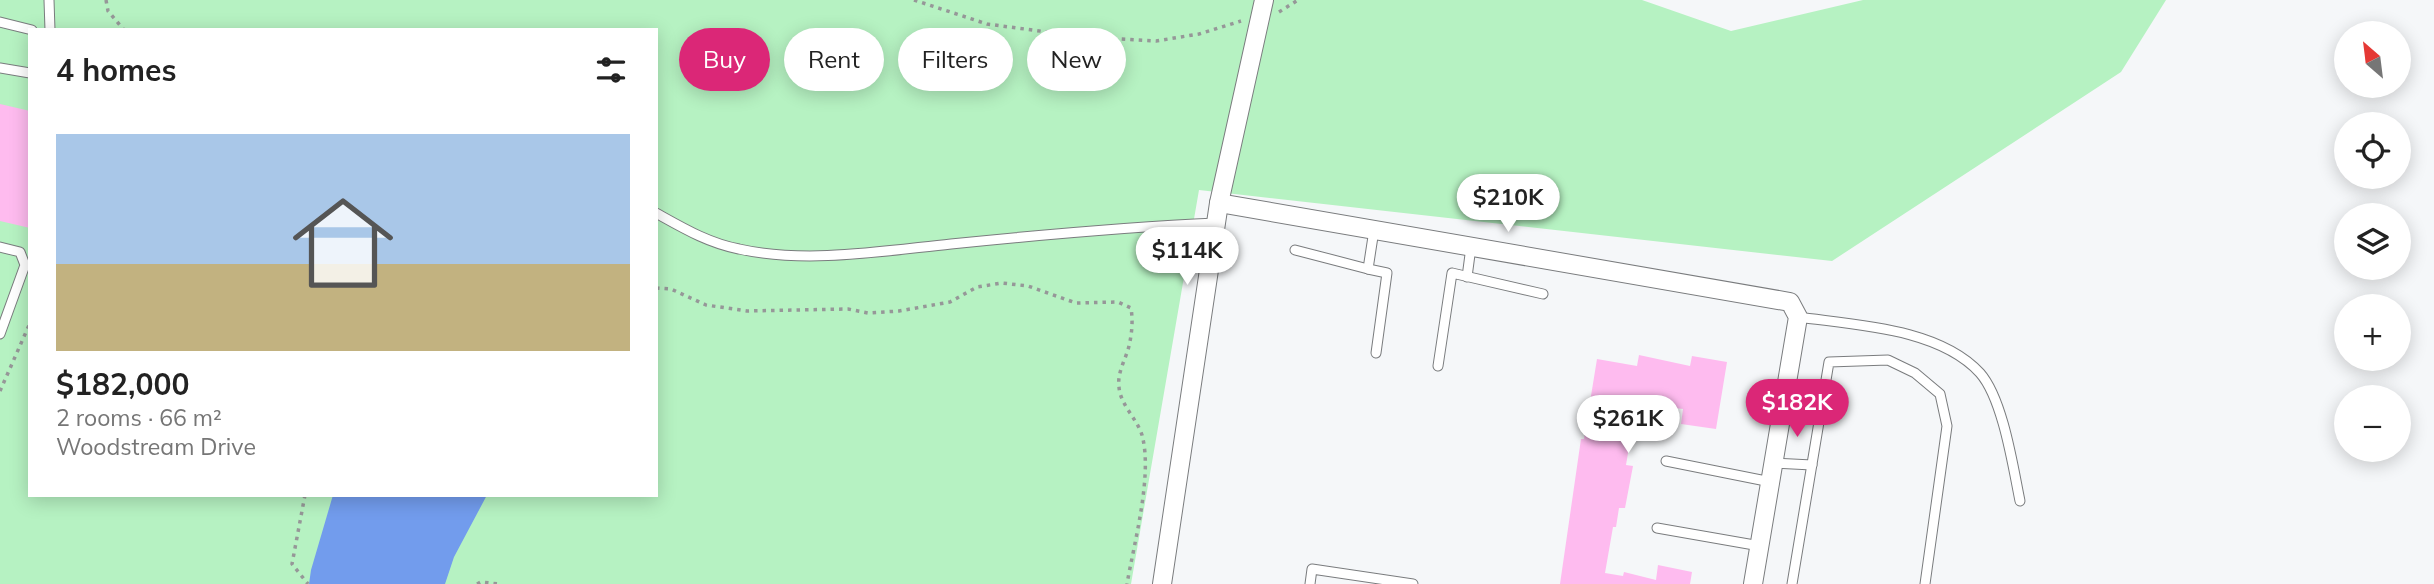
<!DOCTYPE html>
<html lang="en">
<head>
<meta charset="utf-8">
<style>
	:root { --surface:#fff; --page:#f2f2f2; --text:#222; --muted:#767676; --line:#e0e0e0; --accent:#db2777 }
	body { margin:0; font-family:Mulish,sans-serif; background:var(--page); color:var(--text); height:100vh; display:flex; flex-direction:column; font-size:26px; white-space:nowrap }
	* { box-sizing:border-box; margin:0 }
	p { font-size:23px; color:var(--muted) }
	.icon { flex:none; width:38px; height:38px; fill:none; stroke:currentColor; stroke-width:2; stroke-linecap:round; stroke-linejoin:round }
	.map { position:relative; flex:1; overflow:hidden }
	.side { position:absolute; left:28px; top:28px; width:630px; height:469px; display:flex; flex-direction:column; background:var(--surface); border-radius:0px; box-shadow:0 4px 18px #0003 }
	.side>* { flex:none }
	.guide { position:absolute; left:679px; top:28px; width:665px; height:63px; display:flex; gap:14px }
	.needle { width:46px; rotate:332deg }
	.tools { position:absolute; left:2334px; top:21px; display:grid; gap:14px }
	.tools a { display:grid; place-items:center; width:77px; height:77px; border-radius:50%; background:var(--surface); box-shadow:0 4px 18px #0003; font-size:35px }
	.price { position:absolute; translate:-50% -60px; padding:0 16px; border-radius:24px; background:#fff; color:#222; font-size:23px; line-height:46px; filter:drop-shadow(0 2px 4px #0008) }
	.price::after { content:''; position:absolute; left:50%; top:42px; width:21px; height:16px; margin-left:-10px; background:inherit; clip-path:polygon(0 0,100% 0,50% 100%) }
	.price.selected { background:var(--accent); color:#fff }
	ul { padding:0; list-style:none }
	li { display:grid; align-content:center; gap:14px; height:371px; padding:0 28px }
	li+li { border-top:2px solid var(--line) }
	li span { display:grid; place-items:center; height:217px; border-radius:0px; color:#555 }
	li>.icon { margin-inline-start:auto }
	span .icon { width:126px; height:126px; fill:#fffc; stroke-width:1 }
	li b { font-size:30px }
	h2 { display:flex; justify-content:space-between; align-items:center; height:84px; padding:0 28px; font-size:30px }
	.chip { padding:0 24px; border-radius:32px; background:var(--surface); box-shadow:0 4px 18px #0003; font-size:24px; line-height:63px }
	.chip.selected { background:var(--accent); color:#fff }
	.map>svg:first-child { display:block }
	.green { fill:#b6f2c2; fill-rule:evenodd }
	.water { fill:#729ced }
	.building { fill:#febbef }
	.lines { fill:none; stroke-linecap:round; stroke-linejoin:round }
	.lane-casing { stroke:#7a7c7e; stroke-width:11 }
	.street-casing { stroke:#7a7c7e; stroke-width:20 }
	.path { stroke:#969798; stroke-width:3.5; stroke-dasharray:3.5 5; stroke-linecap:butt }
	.lane { stroke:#fff; stroke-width:9 }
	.street { stroke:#fff; stroke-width:18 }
</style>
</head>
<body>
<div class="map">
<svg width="2434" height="584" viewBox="0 0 2434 584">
	<rect width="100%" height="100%" fill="#f5f7f9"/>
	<path class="green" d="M0,0h1642l89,31 132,-31h303l-45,72 -289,189 -633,-71 -68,394h-1131zM30,30h626v465h-626z"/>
	<path class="water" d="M333,495h154l-33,62 -9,27h-136l2,-14z"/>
	<g class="building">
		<path d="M0,104l30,7v117l-30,-7z"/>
		<path d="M1639,355l51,11 2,-10 35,6 -11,67 -35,-5 2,-15 -31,-4v-3l-18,-3 -8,47 3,1 -3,18 7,1 -8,42h-6l-3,19h-3l-8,46 18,3 1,-4 32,8 2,-15 34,7 -2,12h-130l21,-145h3l13,-80 40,7z"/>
	</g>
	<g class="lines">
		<defs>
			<g id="lane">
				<path d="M49,0l1,30"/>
				<path d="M0,22l32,8"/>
				<path d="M0,68l30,5"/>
				<path d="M656,213c27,15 52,30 83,36 67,15 144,2 212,-5 88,-9 176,-17 265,-21"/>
				<path d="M0,247l20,5 5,13 -25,69"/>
				<path d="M1295,250l73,19 6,-39"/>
				<path d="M1368,269l19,4 -11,80"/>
				<path d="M1467,277l4,-30"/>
				<path d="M1798,317c57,8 141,11 182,56 23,26 33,94 40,128"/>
				<path d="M1438,366l14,-93 91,21"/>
				<path d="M1666,461l105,21"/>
				<path d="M1774,463l38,2"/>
				<path d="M1657,528l103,18"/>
				<path d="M1310,584l2,-15 101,15"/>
				<path d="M1792,584l37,-222 59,-2 27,13 25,21 7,32 -22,158"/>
			</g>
			<g id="street">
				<path d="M1219,203l571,99 8,15 -45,267"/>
				<path d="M1162,584l57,-381 45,-203"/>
			</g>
		</defs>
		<use href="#lane" class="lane-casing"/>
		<use href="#street" class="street-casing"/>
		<g class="path">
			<path d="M106,0l2,11 16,19"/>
			<path d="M914,0l73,24 98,13 71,4 43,-7 42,-13"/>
			<path d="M1279,12l19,-12"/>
			<path d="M656,288l15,1 35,16 41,6 101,-2 20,4 31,-2 51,-9 27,-15 25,-4 26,3 48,17 42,-1 13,6c2,13 1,25 -2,38 -3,13 -12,26 -10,41 1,17 18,32 23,48 11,40 -8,108 -15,149"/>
			<path d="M0,391l30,-68"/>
			<path d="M305,495l-13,69 16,20"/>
			<path d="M477,584l4,-2 18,2"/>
		</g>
		<use href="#lane" class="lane"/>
		<use href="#street" class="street"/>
	</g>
</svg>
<div class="tools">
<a><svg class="needle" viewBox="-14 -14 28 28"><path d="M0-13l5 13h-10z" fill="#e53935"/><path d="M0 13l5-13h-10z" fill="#767676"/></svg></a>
<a><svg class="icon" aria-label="locate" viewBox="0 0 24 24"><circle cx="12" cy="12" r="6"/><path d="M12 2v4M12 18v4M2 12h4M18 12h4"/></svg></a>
<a><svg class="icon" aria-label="layers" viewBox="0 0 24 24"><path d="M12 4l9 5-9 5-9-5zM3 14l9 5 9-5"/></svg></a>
<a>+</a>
<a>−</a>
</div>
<b class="price" style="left:1508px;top:234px">$210K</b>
<b class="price" style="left:1187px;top:287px">$114K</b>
<b class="price selected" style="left:1797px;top:439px">$182K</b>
<b class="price" style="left:1628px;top:455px">$261K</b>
<div class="guide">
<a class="chip selected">Buy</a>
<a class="chip">Rent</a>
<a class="chip">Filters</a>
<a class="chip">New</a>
</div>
<section class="side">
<h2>4 homes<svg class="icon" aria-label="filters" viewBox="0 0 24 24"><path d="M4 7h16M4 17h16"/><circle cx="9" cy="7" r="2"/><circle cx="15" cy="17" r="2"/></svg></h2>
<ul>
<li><span style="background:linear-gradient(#a9c7e8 60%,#c2b280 0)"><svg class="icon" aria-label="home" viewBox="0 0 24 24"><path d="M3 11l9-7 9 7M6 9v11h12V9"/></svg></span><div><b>$182,000</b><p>2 rooms · 66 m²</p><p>Woodstream Drive</p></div></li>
</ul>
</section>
</div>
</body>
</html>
